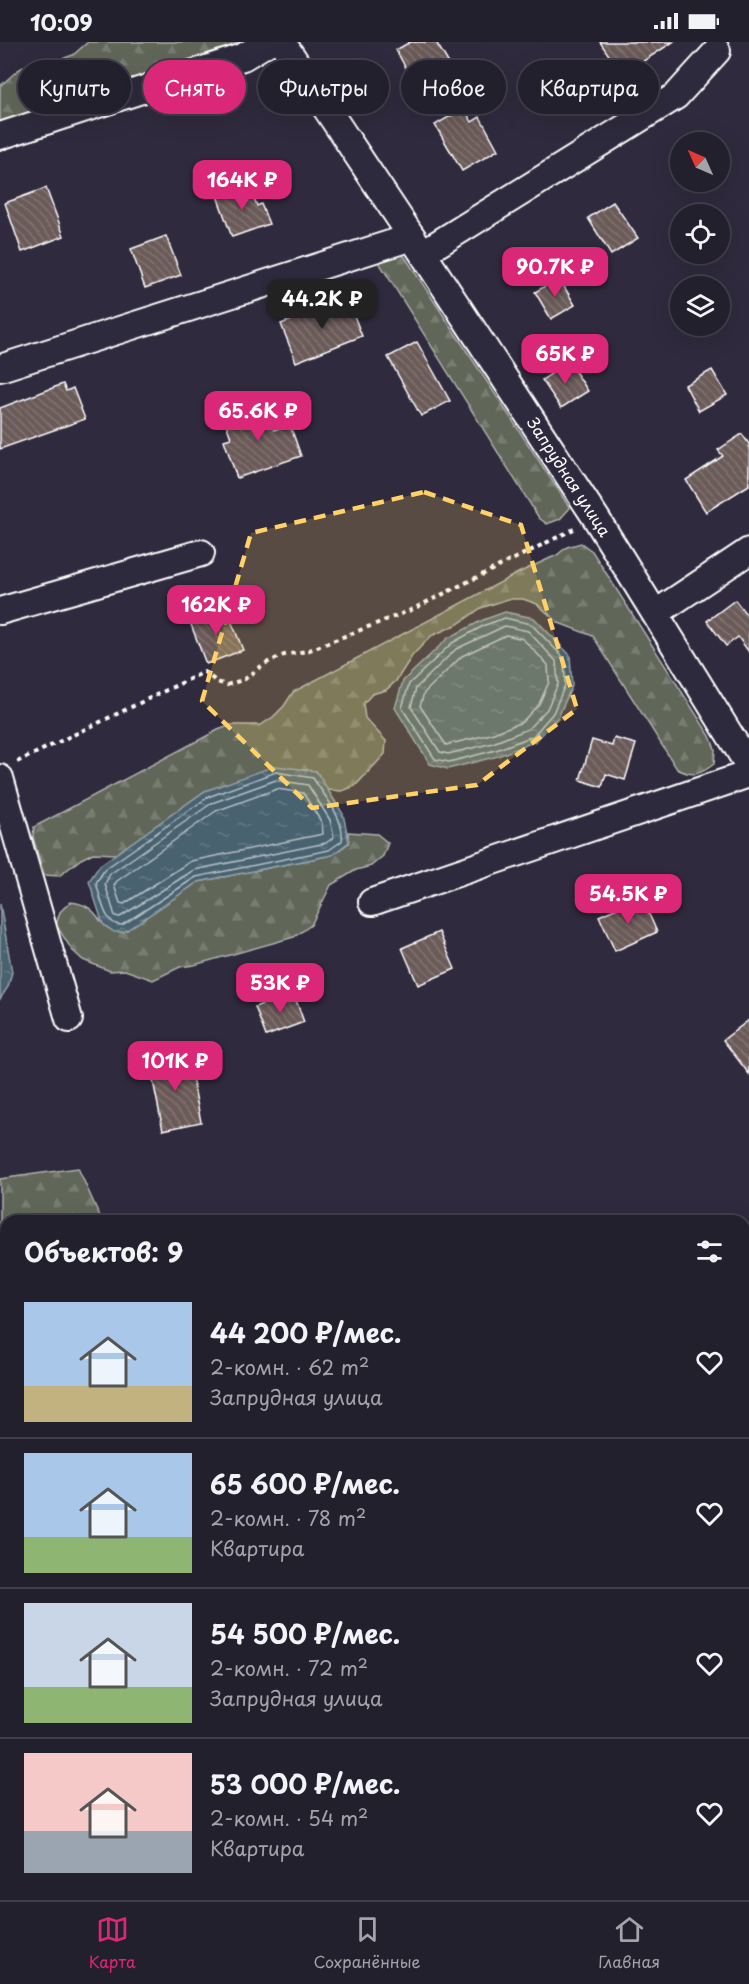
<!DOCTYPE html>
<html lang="ru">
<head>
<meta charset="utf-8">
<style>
	:root { --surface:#23202e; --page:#2f2d3a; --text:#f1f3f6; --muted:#a3a3aa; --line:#403e4a; --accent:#db2777 }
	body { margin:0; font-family:"Playpen Sans",sans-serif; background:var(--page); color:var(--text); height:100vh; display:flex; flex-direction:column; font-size:22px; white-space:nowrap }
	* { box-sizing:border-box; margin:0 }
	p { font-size:20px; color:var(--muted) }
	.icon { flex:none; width:33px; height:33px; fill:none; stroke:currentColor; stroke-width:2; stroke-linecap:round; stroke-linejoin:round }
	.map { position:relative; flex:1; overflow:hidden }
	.details { position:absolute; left:0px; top:1173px; width:750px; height:686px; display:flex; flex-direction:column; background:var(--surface); border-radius:18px 18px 0 0; box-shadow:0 6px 24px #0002,0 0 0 2px var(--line) }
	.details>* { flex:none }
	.guide { position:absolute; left:18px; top:18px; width:714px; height:54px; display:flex; gap:12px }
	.needle { width:39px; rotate:315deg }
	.tools { position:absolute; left:670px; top:90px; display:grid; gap:12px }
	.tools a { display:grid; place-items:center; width:60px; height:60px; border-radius:50%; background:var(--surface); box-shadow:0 6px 24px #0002,0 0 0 2px var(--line); font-size:30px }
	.price { position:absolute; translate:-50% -51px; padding:0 14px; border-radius:12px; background:var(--accent); color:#fff; font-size:20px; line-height:39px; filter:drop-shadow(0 2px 3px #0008) }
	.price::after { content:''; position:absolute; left:50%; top:36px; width:18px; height:14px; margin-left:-9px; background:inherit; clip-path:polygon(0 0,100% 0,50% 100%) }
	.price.on { background:#222; color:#fff }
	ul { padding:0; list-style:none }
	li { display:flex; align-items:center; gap:18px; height:150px; padding:0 24px }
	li+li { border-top:2px solid var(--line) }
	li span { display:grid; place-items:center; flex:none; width:168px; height:120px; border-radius:0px; color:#555 }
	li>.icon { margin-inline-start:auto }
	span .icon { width:72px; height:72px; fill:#fffc; stroke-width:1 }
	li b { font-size:26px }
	h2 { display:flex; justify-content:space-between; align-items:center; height:72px; padding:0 24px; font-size:26px }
	.pill { padding:0 21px; border-radius:27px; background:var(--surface); box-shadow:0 6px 24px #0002,0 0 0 2px var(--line); font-size:21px; line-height:54px }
	.pill.on { background:var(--accent); color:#fff }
	.status { display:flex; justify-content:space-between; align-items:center; height:42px; padding:0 30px; background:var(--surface); direction:ltr }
	.status svg { height:16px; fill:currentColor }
	.dock { display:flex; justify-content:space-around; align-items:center; height:84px; border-top:2px solid var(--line); background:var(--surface); font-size:16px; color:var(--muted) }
	.dock a { display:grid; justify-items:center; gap:3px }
	.dock .on { color:var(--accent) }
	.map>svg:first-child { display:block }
	.forest { fill:url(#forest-firs); stroke:#b0b2ac; stroke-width:1.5 }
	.water { fill:url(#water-ripples); stroke:#92a1a9; stroke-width:1.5 }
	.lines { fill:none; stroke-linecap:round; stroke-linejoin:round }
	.shore { stroke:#b6c0c6; stroke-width:1.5 }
	.building { fill:url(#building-back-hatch); stroke:#fff; stroke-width:1.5 }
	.minor-casing { stroke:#fff; stroke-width:30 }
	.path { stroke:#fff; stroke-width:4; stroke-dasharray:4.5 4.5; stroke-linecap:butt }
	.minor { stroke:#2f2a3d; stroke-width:26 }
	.marked { fill:#ffd166; fill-opacity:0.2; stroke:#ffd166; stroke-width:4.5; stroke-dasharray:12 8; stroke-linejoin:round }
	.labels { text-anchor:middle; stroke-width:5; stroke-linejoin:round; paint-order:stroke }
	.street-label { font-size:16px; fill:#fff; stroke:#2f2a3d }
</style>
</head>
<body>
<div class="status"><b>10:09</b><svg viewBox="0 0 49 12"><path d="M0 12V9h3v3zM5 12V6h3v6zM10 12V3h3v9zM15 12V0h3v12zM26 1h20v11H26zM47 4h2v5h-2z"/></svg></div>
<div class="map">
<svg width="749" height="1858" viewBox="0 0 749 1858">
	<defs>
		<pattern id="forest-firs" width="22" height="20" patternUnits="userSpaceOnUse" patternTransform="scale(1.5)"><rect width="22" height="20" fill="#606659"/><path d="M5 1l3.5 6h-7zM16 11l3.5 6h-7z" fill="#787d72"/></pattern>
		<pattern id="water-ripples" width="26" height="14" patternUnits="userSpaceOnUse" patternTransform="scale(1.5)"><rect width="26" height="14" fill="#496270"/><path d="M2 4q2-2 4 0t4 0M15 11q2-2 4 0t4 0" fill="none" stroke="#647a85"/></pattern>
		<pattern id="building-back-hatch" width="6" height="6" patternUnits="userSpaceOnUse" patternTransform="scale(1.5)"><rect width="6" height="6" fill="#6b5a58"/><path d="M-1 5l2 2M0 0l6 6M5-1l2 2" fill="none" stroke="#817371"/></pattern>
	</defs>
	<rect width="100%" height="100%" fill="#2f2a3d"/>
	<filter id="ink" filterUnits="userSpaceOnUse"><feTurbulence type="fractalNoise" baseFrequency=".0167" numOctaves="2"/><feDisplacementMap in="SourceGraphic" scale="12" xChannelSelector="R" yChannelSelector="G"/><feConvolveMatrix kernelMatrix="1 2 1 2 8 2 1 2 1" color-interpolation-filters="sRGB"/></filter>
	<g filter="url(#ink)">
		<g class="forest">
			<path d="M88,0h151l-7,7 -232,76v-39l18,-16 12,-7 29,-3 14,-5z"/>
			<path d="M389,209l14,3 167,254 -10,11 -13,5 -8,-6 -164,-262z"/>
			<path d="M581,501l11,8 118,185 5,13 -1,15c-14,11 -21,13 -37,5l-84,-133 -34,-13 -22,-19 -14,-5h-15l-27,9 -23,16 -27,12 -19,20 -16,25 -10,9 -14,4 -9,10 2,14 21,23 -1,13 -30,32 -13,5 -15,-1 -11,-19 -111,20 -89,63 -23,-1 -12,6 -22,17 -15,-1 -11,-38 1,-10 184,-97 13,-5h30l12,-8 11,-11 9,-14 225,-119 39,-18 10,-8z"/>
			<path d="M348,790l29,2 11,9 -5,13 -12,10 -15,4 -25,15 -20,40 -17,12 -100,28 -14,2 -27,13 -28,-10 -15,1 -27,-11 -11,-10 -16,-25 4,-13 10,-10c31,3 25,23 44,29 3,1 6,0 10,1l74,-50 134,-27 17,-12z"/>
			<path d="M78,1126l24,53h-96v141l-6,1v-184z"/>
		</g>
		<g class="water">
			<path d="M505,570l29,6 36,37 2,31 -14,31 -22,24 -38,15 -50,13 -18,-5 -35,-56 8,-27 45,-43 35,-18z"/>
			<path d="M275,724l41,5 27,43 6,28 -17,13 -134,27 -74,50h-10l-11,-8 -14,-43 11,-16 105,-74z"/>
			<path d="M0,862l12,68 -4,15 -8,12z"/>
		</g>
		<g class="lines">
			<g class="shore">
				<path d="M505,576l26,6 33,34 1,27 -12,28 -20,23 -37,14 -47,12 -14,-3 -33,-51 7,-24 43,-41 33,-18z"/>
				<path d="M505,584l23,5 28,30 2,23 -11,25 -19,20 -35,14 -45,11 -8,-2 -29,-45 5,-19 40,-39z"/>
				<path d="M506,593l17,4 25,26 1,17 -10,22 -17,18 -31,12 -45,11 -26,-39 4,-13 38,-37z"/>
				<path d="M276,730l37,6c11,17 32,41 29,63l-13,9 -133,27 -74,48c-18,1 -21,-28 -26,-42l9,-14 103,-72z"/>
				<path d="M276,738l32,5 22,35 4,17 -8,6 -132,27 -74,47 -5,-1 -10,-32 5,-10 102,-71z"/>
				<path d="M277,747l26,4 19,30 1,11 -132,27 -67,43 -4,-1 -6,-18 3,-4 99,-70z"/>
			</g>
		</g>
		<g class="building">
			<path d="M410,0h26l12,20 -35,19 -17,-31z"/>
			<path d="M600,0h73l-51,33z"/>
			<path d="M464,66l8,14 8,-5 18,33 -36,21 -27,-46z"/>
			<path d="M249,142l8,22 4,-2 8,20 -37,13 -15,-41z"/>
			<path d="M46,146l18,48 -42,16 -17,-49z"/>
			<path d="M613,160l25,36 -27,17 -23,-37z"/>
			<path d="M166,194l15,39 -36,13 -14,-39z"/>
			<path d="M559,236l16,27 -24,14 -16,-27z"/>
			<path d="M347,256l15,38 -66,26 -15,-38z"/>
			<path d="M417,300l33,59 -29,15 -33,-59z"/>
			<path d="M569,320l19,29 -27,17 -19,-28z"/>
			<path d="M712,328l15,25 -28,16 -14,-26z"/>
			<path d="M63,342l3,7 7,-3 12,31 -85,30v-41z"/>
			<path d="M265,361l9,27 16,-5 11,31 -64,22 -13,-38 7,-2 -7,-20z"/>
			<path d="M742,392l7,10v41l-43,27 -20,-32 37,-24 -5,-6z"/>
			<path d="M735,558l14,18v34l-11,-15 -12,9 -19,-25z"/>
			<path d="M226,566l17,42 -37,14 -16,-42z"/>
			<path d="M614,696l22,6 -11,36 -19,-6 -4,13 -22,-7 12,-40 20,6z"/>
			<path d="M633,859l3,6 8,-4 13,29 -42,19 -16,-35z"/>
			<path d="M439,890l16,37 -37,16 -16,-37z"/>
			<path d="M293,950l11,30 -38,14 -11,-29z"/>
			<path d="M749,978v54l-26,-34z"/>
			<path d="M187,1011l14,69 -38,8 -14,-69z"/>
		</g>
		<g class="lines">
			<defs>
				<g id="minor">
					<path d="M282,0l130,195 184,281 153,248"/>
					<path d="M0,94l243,-79 25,-15"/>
					<path d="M423,211l253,-157 41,-45"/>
					<path d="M0,326l412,-131"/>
					<path d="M0,569l201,-58"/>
					<path d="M656,571l93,-62"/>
					<path d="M0,736l69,241"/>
					<path d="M372,860l377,-128"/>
					<path d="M0,1540h6"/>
					<path d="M744,1635l5,3"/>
					<path d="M0,1757l6,20"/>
					<path d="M29,1852l1,6"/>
					<path d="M463,1852l1,6"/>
				</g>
			</defs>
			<use href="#minor" class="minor-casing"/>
			<path class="path" d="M17,720l187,-90 13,10 10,3 18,-6 19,-15 20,-9 23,-4 104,-41 163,-81"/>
			<use href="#minor" class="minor"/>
		</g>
	</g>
	<path class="marked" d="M424,450l97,33 56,184 -100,76 -165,23 -110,-107 49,-168z"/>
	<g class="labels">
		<g class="street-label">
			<text transform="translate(569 435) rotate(57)" y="6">Запрудная улица</text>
		</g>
	</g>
</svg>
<div class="tools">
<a><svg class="needle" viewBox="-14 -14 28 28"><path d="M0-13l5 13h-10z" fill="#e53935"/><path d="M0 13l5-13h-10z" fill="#a3a3aa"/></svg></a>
<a><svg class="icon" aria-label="locate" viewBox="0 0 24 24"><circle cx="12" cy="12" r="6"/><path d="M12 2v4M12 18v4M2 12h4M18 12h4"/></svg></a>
<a><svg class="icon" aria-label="layers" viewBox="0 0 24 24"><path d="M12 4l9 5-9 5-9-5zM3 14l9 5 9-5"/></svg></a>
</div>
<b class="price" style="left:242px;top:169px">164K ₽</b>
<b class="price" style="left:555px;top:256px">90.7K ₽</b>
<b class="price on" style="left:322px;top:288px">44.2K ₽</b>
<b class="price" style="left:565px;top:343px">65K ₽</b>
<b class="price" style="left:258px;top:400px">65.6K ₽</b>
<b class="price" style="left:216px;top:594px">162K ₽</b>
<b class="price" style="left:628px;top:883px">54.5K ₽</b>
<b class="price" style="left:280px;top:972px">53K ₽</b>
<b class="price" style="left:175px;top:1050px">101K ₽</b>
<div class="guide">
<a class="pill">Купить</a>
<a class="pill on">Снять</a>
<a class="pill">Фильтры</a>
<a class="pill">Новое</a>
<a class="pill">Квартира</a>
</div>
<section class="details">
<h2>Объектов: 9<svg class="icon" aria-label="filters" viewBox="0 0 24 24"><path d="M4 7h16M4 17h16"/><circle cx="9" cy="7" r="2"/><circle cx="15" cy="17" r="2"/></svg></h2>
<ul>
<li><span style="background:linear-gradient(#a9c7e8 70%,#c2b280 0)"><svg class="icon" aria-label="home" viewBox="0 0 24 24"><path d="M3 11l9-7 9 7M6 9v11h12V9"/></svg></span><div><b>44 200 ₽/мес.</b><p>2-комн. · 62 m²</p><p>Запрудная улица</p></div><svg class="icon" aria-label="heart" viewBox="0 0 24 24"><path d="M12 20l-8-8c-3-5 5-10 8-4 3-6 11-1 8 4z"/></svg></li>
<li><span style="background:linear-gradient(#a9c7e8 70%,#8fb573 0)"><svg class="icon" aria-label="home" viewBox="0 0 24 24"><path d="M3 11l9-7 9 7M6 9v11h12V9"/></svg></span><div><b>65 600 ₽/мес.</b><p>2-комн. · 78 m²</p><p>Квартира</p></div><svg class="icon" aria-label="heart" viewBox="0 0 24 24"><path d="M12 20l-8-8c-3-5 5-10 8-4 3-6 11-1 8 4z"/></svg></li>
<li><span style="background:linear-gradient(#c9d6e8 70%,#8fb573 0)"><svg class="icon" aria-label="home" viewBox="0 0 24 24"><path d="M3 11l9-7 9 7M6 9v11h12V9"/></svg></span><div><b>54 500 ₽/мес.</b><p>2-комн. · 72 m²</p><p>Запрудная улица</p></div><svg class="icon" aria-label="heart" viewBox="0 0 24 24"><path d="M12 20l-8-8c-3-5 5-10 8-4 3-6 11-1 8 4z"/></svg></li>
<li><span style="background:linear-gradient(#f6c9c9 65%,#9aa5b1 0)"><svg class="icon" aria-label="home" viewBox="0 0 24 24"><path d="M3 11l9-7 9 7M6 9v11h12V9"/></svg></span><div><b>53 000 ₽/мес.</b><p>2-комн. · 54 m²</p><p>Квартира</p></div><svg class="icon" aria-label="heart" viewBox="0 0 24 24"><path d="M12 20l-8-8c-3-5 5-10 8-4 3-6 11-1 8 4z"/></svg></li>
</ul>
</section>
</div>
<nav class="dock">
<a class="on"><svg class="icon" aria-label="map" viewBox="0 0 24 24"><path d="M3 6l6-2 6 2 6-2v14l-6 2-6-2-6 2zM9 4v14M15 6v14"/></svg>Карта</a>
<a><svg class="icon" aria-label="saved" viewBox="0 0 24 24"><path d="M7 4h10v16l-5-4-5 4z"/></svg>Сохранённые</a>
<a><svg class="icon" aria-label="home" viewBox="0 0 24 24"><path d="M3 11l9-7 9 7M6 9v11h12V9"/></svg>Главная</a>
</nav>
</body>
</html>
